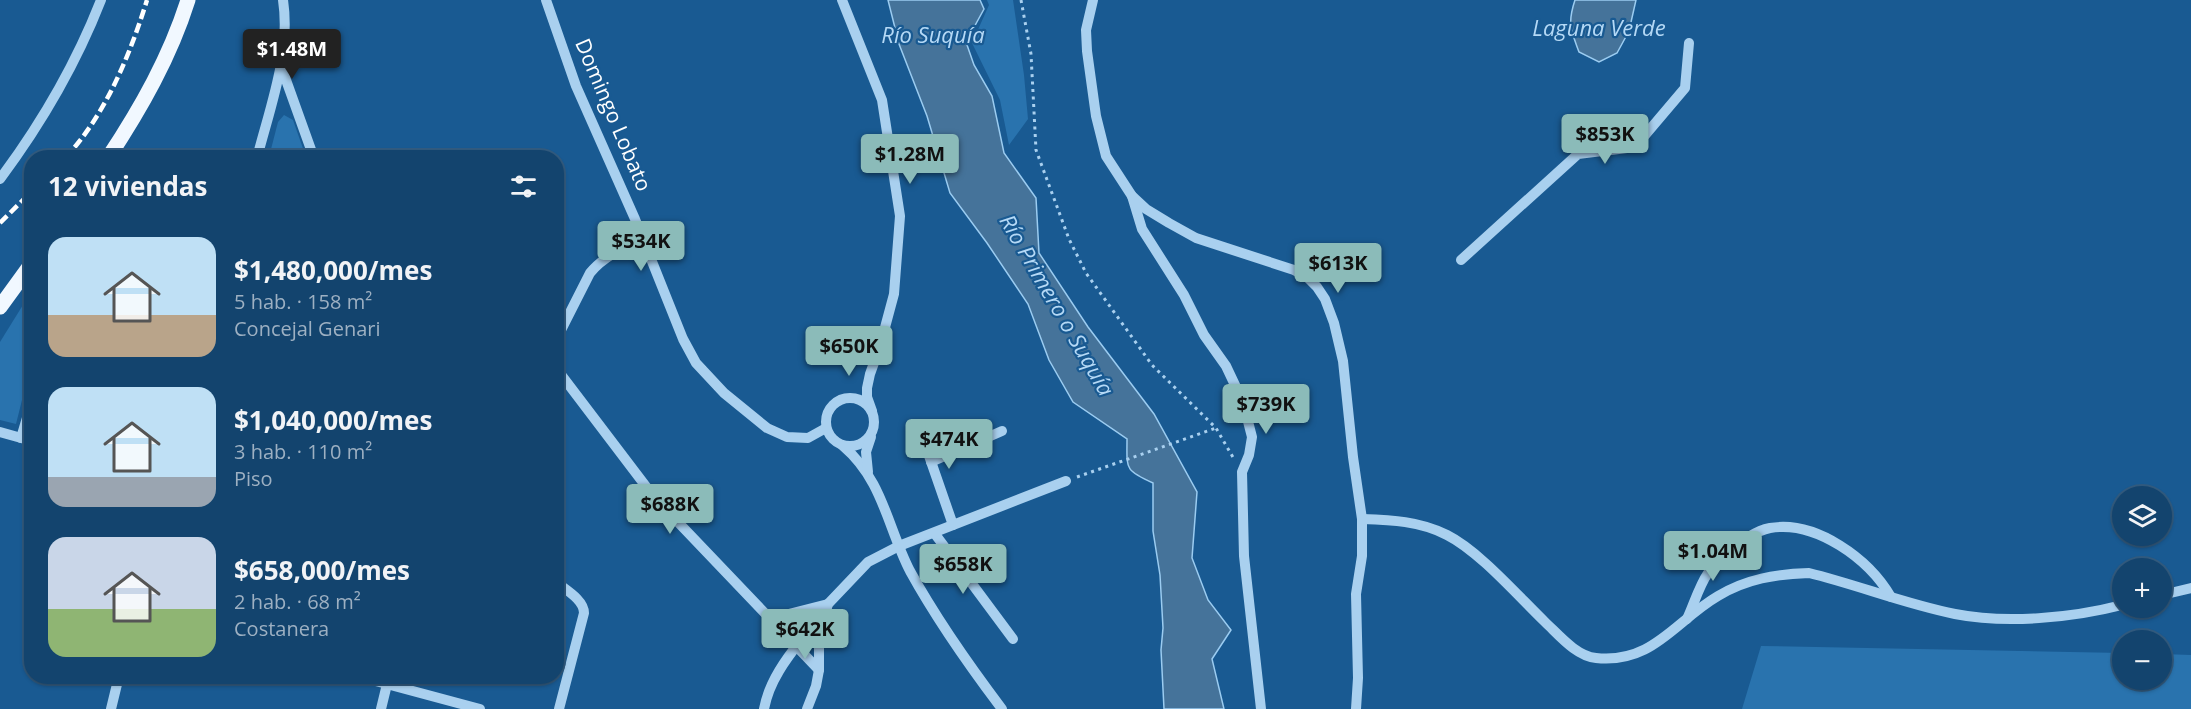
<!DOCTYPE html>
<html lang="es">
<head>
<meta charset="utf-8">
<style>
	:root { --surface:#13446e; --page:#1c4b73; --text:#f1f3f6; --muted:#9db0c2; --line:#325c81; --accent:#8bbbb9 }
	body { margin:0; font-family:"Open Sans",sans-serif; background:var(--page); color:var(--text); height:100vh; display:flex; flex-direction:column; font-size:22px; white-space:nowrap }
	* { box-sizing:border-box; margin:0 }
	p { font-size:20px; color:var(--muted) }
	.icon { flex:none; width:33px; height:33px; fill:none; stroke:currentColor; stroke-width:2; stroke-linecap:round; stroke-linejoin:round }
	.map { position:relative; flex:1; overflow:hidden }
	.panel { position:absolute; left:24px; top:150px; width:540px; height:534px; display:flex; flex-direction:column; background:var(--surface); border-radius:24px; box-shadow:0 2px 4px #0004,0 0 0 2px var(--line) }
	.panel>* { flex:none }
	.controls { position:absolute; left:2112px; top:486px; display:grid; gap:12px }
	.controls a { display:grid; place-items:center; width:60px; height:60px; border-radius:50%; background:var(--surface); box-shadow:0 2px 4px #0004,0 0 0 2px var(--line); font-size:30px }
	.price { position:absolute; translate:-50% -51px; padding:0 14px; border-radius:6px; background:var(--accent); color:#111; font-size:20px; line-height:39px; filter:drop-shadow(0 2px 3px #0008) }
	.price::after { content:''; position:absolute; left:50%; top:36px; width:18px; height:14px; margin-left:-9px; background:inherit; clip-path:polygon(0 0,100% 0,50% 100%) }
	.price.selected { background:#222; color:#fff }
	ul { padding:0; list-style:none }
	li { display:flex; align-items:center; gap:18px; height:150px; padding:0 24px }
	li span { display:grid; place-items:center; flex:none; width:168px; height:120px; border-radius:18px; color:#555 }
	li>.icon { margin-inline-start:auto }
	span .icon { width:72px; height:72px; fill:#fffc; stroke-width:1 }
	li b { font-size:26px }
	h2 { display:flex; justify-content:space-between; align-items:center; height:72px; padding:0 24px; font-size:26px }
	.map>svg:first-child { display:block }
	.green { fill:#2973ae }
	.water { fill:#45739a; stroke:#9bccf1; stroke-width:1.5 }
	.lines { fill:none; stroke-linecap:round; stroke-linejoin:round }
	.path { stroke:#a9d0ef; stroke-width:3; stroke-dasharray:3 4.5; stroke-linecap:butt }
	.minor { stroke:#a9d0ef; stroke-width:10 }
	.major { stroke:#f1f8ff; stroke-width:15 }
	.rail { stroke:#fff; stroke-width:4.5; stroke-dasharray:10 4.5; stroke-linecap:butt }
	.labels { text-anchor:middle; stroke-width:4.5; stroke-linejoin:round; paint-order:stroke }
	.street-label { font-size:21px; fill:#fff; stroke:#195a92 }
	.water-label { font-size:22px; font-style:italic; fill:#b5d9f6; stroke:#195a92 }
</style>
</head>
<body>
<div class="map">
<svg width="2191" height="709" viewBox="0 0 2191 709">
	<rect width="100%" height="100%" fill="#195a92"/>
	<g class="green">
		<path d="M987,0h26l11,75 4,44 -19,26 -9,-45 -28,-57 17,-38z"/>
		<path d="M284,115l9,5 13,37h-37l9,-35z"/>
		<path d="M31,292v72l-15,60 -16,-4v-78z"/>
		<path d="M1761,646l361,7v27h40v-26l29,1v54h-449z"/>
	</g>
	<g class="water">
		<path d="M888,0h92l4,9 -18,33 8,23 18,31 12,57 32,45 3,55 49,74 66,87 43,78 -5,66 16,42 23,30 -19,29 12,50h-60l-3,-59 2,-22 -3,-53 -7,-44v-48c-29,-13 -26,-14 -26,-44l-54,-37 -24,-42 -21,-56 -41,-61 -37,-50 -23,-77 -28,-72z"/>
		<path d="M1575,0h61l-7,31 -12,22 -18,9 -20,-10c-8,-22 -12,-28 -4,-52z"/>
	</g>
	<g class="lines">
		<g class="path">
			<path d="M1021,0l10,54 5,96 33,89 17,34 66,92 64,63 18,31"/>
			<path d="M1077,477l139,-49"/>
		</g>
		<g class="minor">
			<path d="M546,0l30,86 59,133 48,120 13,24 28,30 43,35 20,9 21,1 18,-10"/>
			<path d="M842,0l40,100 18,116 -6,78 -14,52 -10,28 -3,14v9l5,14"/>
			<path d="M1093,0l-7,30 1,21 9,65 10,40 26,40 14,13 23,14 27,15 98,32 13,7 10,10 8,12 9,24 9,38 10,96 9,62v37l-6,38 2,84 -2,31"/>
			<path d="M281,66l33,92"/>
			<path d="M257,158c13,-51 34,-105 26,-158"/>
			<path d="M0,179c41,-55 76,-115 101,-179"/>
			<path d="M1132,196l10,33 42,66 20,40 22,31 17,36 9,35 -3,18 -7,17 2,84 17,153"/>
			<path d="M1461,260l117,-106 57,-7 50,-59 4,-45"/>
			<path d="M556,340l34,-67c14,-17 33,-25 53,-34"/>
			<path d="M556,368l98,129 165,173"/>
			<circle cx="850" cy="422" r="24"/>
			<path d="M918,424l35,101"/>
			<path d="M0,432l32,9"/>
			<path d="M21,438l11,-37"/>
			<path d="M843,446c40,34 44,80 67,125 27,49 58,93 92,138"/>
			<path d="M931,462l71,-31"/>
			<path d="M868,472l-2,-20 5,-15"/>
			<path d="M1362,519c29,1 58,2 85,16 32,16 71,61 98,87 14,13 31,34 51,36 57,6 79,-37 122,-62 28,-17 58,-22 91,-23 49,12 96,31 146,41 51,10 117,4 167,-9"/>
			<path d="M935,534l78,105"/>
			<path d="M556,582c10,8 28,18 28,31l-25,96"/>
			<path d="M2162,595l29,-7"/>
			<path d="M769,619l59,-15"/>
			<path d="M1687,619c7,-15 12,-33 21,-46 4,-7 13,-13 20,-19 11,-11 27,-23 42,-26 46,-8 99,31 121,69"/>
			<path d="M357,676l123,33"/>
			<path d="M111,709l8,-33"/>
			<path d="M381,709l8,-33"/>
			<path d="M764,709c7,-39 38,-67 59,-99"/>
			<path d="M807,709l9,-23 3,-16v-33l9,-33 40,-42 31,-16 167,-65"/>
		</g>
		<g class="major">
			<path d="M108,158c33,-50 62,-101 80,-158"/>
			<path d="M0,307l32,-44"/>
		</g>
		<g class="rail">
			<path d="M65,158c40,-42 65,-103 82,-158"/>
			<path d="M0,223l32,-32"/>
		</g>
	</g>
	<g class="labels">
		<g class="street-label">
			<text transform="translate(613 115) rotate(67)" y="7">Domingo Lobato</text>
		</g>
		<g class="water-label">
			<text x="1599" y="36">Laguna Verde</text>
			<text x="933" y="43">Río Suquía</text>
			<text transform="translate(1057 305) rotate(60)" y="8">Río Primero o Suquía</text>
		</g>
	</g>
</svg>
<div class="controls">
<a><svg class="icon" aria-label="layers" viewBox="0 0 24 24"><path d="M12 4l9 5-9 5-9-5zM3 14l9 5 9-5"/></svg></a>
<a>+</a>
<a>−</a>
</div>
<b class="price selected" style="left:292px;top:80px">$1.48M</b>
<b class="price" style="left:1605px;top:165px">$853K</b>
<b class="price" style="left:910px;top:185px">$1.28M</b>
<b class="price" style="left:641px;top:272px">$534K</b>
<b class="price" style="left:1338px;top:294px">$613K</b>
<b class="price" style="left:849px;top:377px">$650K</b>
<b class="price" style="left:1266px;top:435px">$739K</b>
<b class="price" style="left:949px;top:470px">$474K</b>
<b class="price" style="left:670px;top:535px">$688K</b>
<b class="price" style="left:1713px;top:582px">$1.04M</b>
<b class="price" style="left:963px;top:595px">$658K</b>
<b class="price" style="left:805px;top:660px">$642K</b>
<section class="panel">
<h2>12 viviendas<svg class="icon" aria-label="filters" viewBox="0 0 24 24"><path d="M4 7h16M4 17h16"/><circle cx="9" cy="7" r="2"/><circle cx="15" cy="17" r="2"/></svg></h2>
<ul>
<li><span style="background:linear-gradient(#bfe0f5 65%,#b9a48a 0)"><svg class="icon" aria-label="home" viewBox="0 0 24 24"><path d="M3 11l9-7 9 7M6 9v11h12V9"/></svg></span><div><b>$1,480,000/mes</b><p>5 hab. · 158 m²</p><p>Concejal Genari</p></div></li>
<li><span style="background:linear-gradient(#bfe0f5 75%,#9aa5b1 0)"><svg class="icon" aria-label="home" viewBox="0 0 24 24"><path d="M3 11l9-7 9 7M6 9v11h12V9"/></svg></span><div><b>$1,040,000/mes</b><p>3 hab. · 110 m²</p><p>Piso</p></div></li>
<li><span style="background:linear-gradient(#c9d6e8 60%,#8fb573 0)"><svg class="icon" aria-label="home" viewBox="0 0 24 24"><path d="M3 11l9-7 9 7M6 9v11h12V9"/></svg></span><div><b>$658,000/mes</b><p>2 hab. · 68 m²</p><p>Costanera</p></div></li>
</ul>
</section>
</div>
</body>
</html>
